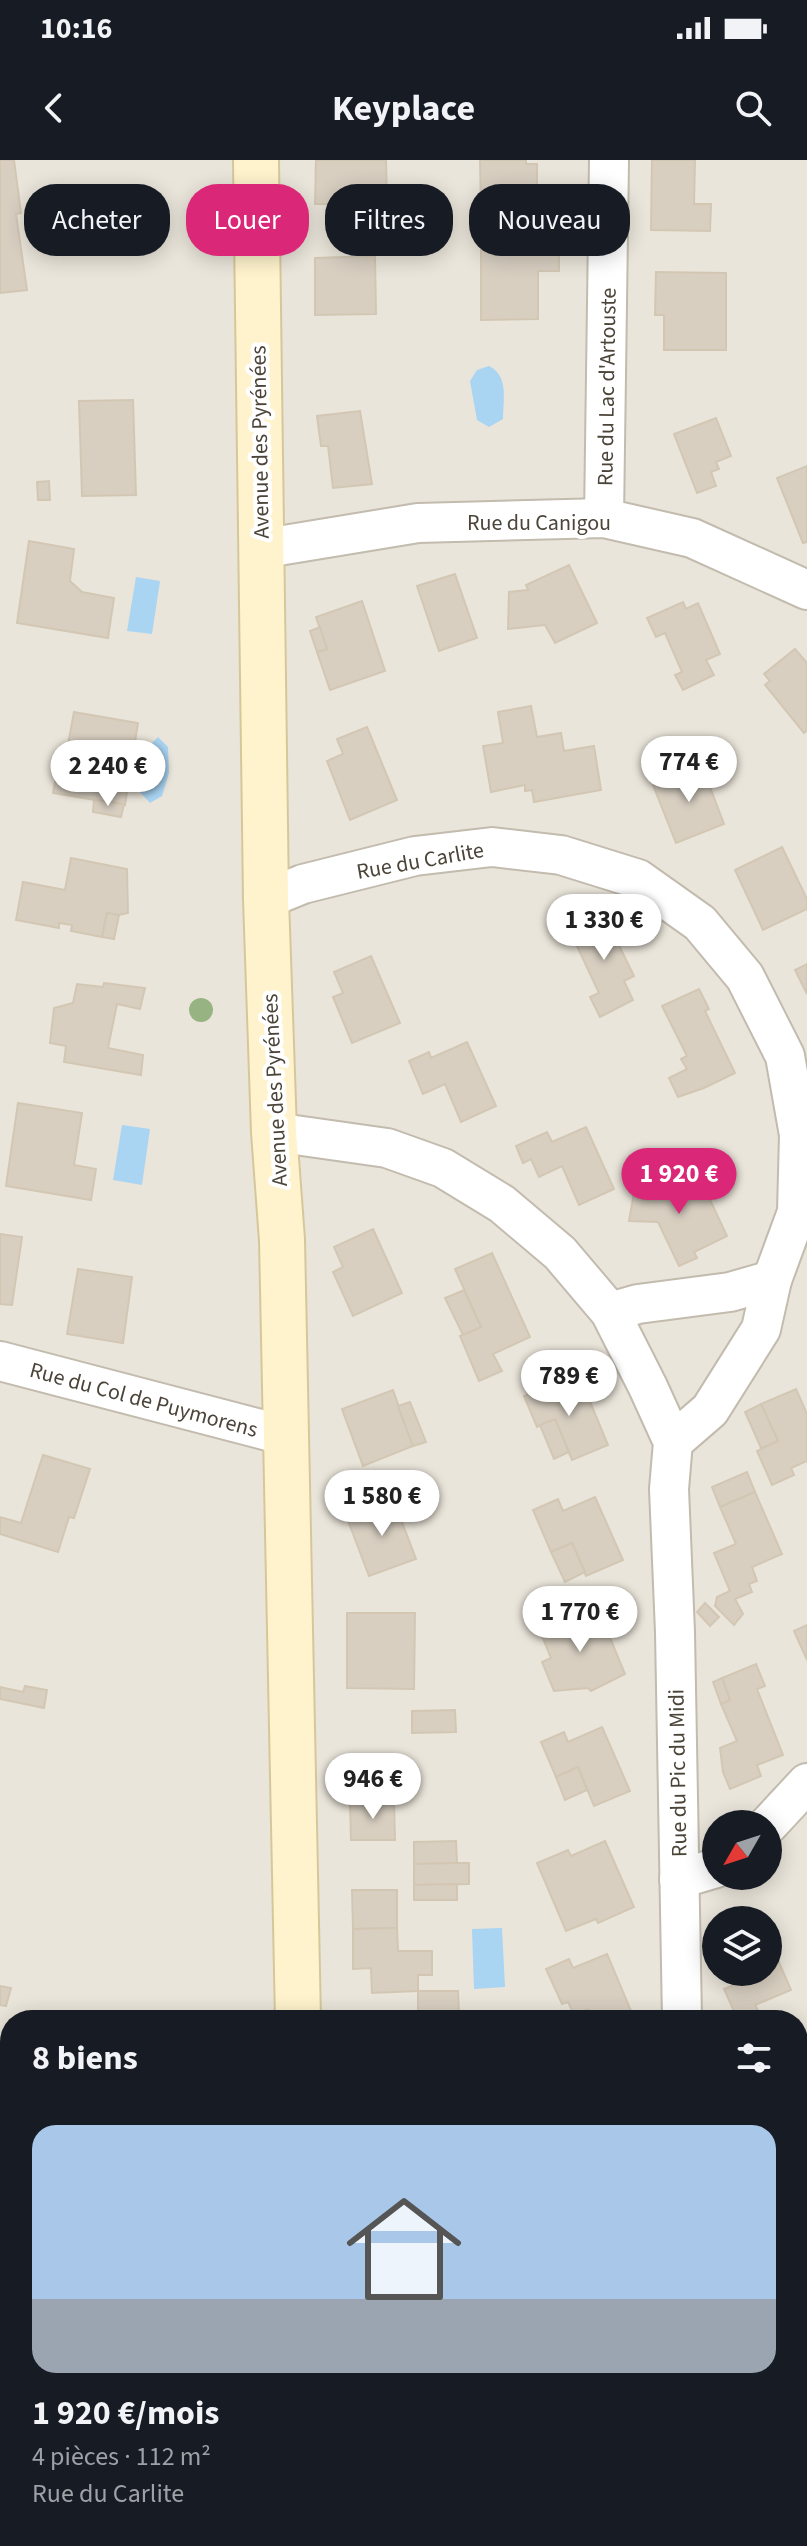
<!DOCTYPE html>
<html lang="fr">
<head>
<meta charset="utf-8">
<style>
	:root { --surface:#171b24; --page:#20242c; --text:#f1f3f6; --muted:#9ea1a6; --accent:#db2777 }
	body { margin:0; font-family:"Source Sans 3",sans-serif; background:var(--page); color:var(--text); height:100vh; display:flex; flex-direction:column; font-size:30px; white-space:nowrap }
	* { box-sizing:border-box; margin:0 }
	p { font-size:26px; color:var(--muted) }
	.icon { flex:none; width:44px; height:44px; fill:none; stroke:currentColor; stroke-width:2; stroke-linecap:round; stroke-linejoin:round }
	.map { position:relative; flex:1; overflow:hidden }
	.sheet { position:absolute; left:0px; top:1850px; width:808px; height:536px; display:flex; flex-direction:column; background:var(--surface); border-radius:32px 32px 0 0; box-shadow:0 4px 20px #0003 }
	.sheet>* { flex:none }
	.hud { position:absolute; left:24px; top:24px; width:760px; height:72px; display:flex; gap:16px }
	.needle { width:52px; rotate:231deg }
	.controls { position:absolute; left:702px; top:1650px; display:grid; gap:16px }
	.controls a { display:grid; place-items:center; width:80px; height:80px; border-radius:50%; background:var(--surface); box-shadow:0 4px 20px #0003; font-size:40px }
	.price { position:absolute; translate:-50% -68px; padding:0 18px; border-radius:28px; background:#fff; color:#222; font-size:26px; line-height:52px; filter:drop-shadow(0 2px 4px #0008) }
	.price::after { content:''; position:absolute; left:50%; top:48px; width:24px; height:18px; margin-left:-12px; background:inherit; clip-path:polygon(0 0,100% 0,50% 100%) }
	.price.on { background:var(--accent); color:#fff }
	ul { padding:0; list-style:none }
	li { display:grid; align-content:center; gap:16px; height:424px; padding:0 32px }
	li span { display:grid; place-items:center; height:248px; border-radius:24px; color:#555 }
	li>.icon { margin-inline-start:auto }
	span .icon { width:144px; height:144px; fill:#fffc; stroke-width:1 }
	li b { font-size:34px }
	h2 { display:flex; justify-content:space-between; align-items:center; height:96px; padding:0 32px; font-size:34px }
	.pill { padding:0 28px; border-radius:32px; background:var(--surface); box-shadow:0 4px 20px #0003; font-size:28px; line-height:72px }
	.pill.on { background:var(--accent); color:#fff }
	.status { display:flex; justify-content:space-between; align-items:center; height:56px; padding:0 40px; background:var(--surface); direction:ltr }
	.status svg { height:22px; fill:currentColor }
	header { display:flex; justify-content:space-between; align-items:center; height:104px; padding:0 32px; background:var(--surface); font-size:36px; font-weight:700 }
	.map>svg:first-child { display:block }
	.residential { fill:#eae5da; fill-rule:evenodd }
	.education { fill:#efe8d6 }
	.water { fill:#a9d4f2 }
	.building { fill:#d8cfc1; stroke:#d3c7b4; stroke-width:2 }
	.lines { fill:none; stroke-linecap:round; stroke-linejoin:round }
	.lane-casing { stroke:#c2bbae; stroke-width:22 }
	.street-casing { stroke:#c2bbae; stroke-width:42 }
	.secondary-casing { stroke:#d6c79b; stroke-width:48 }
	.path { stroke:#c4b79f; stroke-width:5; stroke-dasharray:4 4; stroke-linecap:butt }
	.lane { stroke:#fff; stroke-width:18 }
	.street { stroke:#fff; stroke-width:38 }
	.secondary { stroke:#fff3cd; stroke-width:44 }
	.tree { fill:#97b381 }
	.labels { text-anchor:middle; stroke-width:8; stroke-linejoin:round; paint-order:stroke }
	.street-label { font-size:22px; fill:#4b4439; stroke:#fff }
</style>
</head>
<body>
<div class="status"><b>10:16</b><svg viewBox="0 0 49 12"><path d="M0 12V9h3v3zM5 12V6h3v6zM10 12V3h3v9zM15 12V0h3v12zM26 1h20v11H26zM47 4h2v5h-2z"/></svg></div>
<header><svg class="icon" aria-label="back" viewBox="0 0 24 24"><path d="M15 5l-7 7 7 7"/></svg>Keyplace<svg class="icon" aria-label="search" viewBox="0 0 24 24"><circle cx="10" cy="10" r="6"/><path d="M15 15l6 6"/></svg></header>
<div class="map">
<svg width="807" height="2386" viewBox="0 0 807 2386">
	<rect width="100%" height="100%" fill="#f6f3ec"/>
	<path class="residential" d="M0,0h807v2386h-807zM716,1664h52v52h-52zM716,1760h52v52h-52zM10,1860h788v516h-788z"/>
	<path class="education" d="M0,2282l10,3v91h218l-5,10h-223z"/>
	<g class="water">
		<path d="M489,206c20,10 14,33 14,53l-14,8 -12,-7 -7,-39 7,-11z"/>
		<path d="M136,417l24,4 -8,53 -25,-3z"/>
		<path d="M158,577l10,10 1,26 -7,23 -12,7 -11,-12 11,-28 1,-19z"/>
		<path d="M122,965l28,4 -8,56 -29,-5z"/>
		<path d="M502,1768l3,59 -31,2 -2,-60z"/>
	</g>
	<g class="building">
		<path d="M0,0h14l7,53 -5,1 11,76 -27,3z"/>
		<path d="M316,0h70l1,45 -72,-1z"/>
		<path d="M480,0h46v4h11v48l-56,-1z"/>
		<path d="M652,0h43l-1,44h17l-1,27 -59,-1z"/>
		<path d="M421,55l17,1v12l-18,-1z"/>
		<path d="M559,88v23h-21v48l-57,1v-70z"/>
		<path d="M375,96l1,58 -61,1v-57z"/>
		<path d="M656,112l70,1v77h-62v-35h-9z"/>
		<path d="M133,240l3,95 -54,1 -3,-95z"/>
		<path d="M360,251l12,73 -39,4 -5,-42h-7l-4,-30z"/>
		<path d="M716,258l15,38 -15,6 3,7 -8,3 5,14 -19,7 -23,-59z"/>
		<path d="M807,306v76l-4,1 -26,-65z"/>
		<path d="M49,321l1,19h-12l-1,-18z"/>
		<path d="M29,381l45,8 -4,32 12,11 32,6 -6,40 -91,-15z"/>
		<path d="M569,405l28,58 -42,20 -10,-18 -37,4 1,-37 19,-2 -2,-5z"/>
		<path d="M455,414l22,64 -38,13 -22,-65z"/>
		<path d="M362,441l23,70 -55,19 -13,-38 10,-3 -11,-32z"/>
		<path d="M683,442l3,7 12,-6 22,51 -14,6 8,15 -31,15 -8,-15 7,-3 -17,-39 -9,4 -9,-19z"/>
		<path d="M320,467l7,22 -10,3 -7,-21z"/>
		<path d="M795,489l12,14v67l-3,3 -39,-48 5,-4 -6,-7z"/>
		<path d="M531,546l6,31 24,-4 3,18 30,-5 7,44 -67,12 -2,-12 -7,1v-6l-34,7 -8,-46 20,-3 -5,-31z"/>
		<path d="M74,552l64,11 -13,82 -72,-12 8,-44 6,1z"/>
		<path d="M367,567l30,73 -47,20 -23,-59 16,-7 -6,-15z"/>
		<path d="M702,606l22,58 -48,19 -23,-58z"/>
		<path d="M94,640l30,4 -3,13 -28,-5z"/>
		<path d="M782,687l25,52v10l-44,21 -28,-60z"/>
		<path d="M71,698l56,11 1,44 -9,2 -12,-2 -5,24 -31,-6 1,-6 -13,-2v5l-43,-8 7,-38 42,8z"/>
		<path d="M606,751l10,21 -3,1 21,43 -10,5 9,19 -33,17 -10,-20 9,-4 -30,-64z"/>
		<path d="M107,753l12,2 -5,24 -12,-2z"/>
		<path d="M371,796l29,67 -48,20 -19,-46 10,-4 -9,-21z"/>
		<path d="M807,804v30l-12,-24z"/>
		<path d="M104,823l41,5 -5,21 -23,-5 -9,44 35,7 -2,20 -77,-13 2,-16 -16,-3 4,-35 19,-5 4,-19 26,3z"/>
		<path d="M699,829l10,20 -4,2 30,62 -31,15 -26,9 -9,-19 18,-9 -6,-10 6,-3 -25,-50z"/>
		<path d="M467,882l29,64 -35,16 -16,-38 -22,10 -14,-33 20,-9 2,6z"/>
		<path d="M18,943l64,10 -8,52 22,4 -5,31 -85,-14z"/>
		<path d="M586,967l28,62 -35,16 -17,-39 -23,11 -8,-18 -8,4 -7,-17 31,-14 5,10z"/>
		<path d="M692,1001l6,13 -37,17 -5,-13z"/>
		<path d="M698,1014l29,62 -33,16 3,6 -18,8 -21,-44 -29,-1 6,-34 21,-9 5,13z"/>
		<path d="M373,1069l29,64 -49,23 -20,-44 10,-5 -9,-20z"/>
		<path d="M0,1074l22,3 -10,68 -12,-1z"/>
		<path d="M492,1093l38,84 -37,17 9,17 -23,10 -19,-45 21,-9 -26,-58z"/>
		<path d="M78,1109l54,8 -9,66 -56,-9z"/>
		<path d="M464,1130l17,37 -18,8 -18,-37z"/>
		<path d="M581,1220l27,65 -36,15 -17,-41 -18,8 -13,-31 18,-7 3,6z"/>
		<path d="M796,1229l11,25v47l-16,7 3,7 -22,10 -15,-34 21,-10 -17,-37z"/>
		<path d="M393,1230l20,56 -50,20 -21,-57z"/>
		<path d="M410,1242l16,40 -13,4 -15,-40z"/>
		<path d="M761,1244l17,37 -17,7 -16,-36z"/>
		<path d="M555,1259l14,33 -15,7 -14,-34z"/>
		<path d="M43,1295l47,14 -16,49 -5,-1 -11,35 -58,-18v-17l21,6z"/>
		<path d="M747,1312l8,20 -35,15 -8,-20z"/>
		<path d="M755,1332l27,62 -30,13 5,14 -8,3 3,8 -17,7 8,15 -9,11 -19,-19 2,-9 13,-6 -16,-38 22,-9 -16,-37z"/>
		<path d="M595,1337l28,63 -37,16 -14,-33 -21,9 -18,-42 25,-11 5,12z"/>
		<path d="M394,1341l22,58 -47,17 -22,-58z"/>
		<path d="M572,1383l13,29 -20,10 -14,-30z"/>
		<path d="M705,1443l14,14 -9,9 -13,-14z"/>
		<path d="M599,1451l26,63 -34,17 -3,-3 -34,3 -12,-29 9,-4 -13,-32 21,-8 4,7z"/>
		<path d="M347,1453h68l-1,76 -67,-1z"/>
		<path d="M807,1465v35l-13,-29z"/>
		<path d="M756,1504l9,22 -8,3 26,66 -26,10 4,11 -31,13 -7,-17 -3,-24 17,-7 -16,-37 9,-4 -8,-22z"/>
		<path d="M722,1518l8,22 -9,4 -8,-22z"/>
		<path d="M25,1526l22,4 -3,18 -44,-9v-12l23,5z"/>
		<path d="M455,1550l1,22 -44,1v-22z"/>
		<path d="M602,1567l28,64 -36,15 -16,-39 -22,10 -15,-35 23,-10 4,10z"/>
		<path d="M394,1601v40l-44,1 -1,-40z"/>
		<path d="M578,1607l9,23 -22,10 -9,-23z"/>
		<path d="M394,1641l1,39h-44l-1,-38z"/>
		<path d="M456,1681l1,22 -43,1v-22z"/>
		<path d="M605,1681l29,66 -36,16 -2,-4 -30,12 -29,-68 31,-13 3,6z"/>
		<path d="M457,1703h12v21l-55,1v-21z"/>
		<path d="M457,1724v16h-43v-15z"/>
		<path d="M352,1730h45v38l-44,1z"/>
		<path d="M397,1768l1,23h34v24h-14v16l-46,2 -1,-25 -18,1v-40z"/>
		<path d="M768,1777l23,53 -36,15 4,7 -21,8 -14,-31 21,-9 -4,-8h27z"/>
		<path d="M607,1794l27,64 -4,2h-37l-5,-11 -14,6 -6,-13 -6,2 -16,-35 23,-10 4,9z"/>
		<path d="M0,1826l11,2 -5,18 -6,-1z"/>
		<path d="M418,1831h40l1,22 -41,1z"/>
		<path d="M563,1851l2,9h-30v-3z"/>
		<path d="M0,2141l10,2v47l-10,-2z"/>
		<path d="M0,2308l10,3v64l-3,11h-7z"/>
		<path d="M10,2375v1h78l-3,10h-78z"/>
	</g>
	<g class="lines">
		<defs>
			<path id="lane" d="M370,2376l1,10"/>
			<g id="street">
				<path d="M604,358l5,-358"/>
				<path d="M260,389l158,-26 186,-5 88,20 115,52"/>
				<path d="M266,739l37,-15 112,-28 77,-9 69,8 77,24 62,44 45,54 40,79 14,79 -2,77 -25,68"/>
				<path d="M274,972l113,16 56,20 59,36 58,49 50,59 38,75 25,55 -4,47 6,143 7,388"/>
				<path d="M610,1152l28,-8 92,-12 42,-12 -11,49 -51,81 -37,32"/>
				<path d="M0,1201l287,75"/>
				<path d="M768,1665l39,-42"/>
				<path d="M679,1719l37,-11"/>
				<path d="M694,2376v10"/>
			</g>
			<g id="secondary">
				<path d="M256,0l10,739 8,233 8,108 16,780"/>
				<path d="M300,2386l1,-10"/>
			</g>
		</defs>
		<use href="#lane" class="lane-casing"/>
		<use href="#street" class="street-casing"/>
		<use href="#secondary" class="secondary-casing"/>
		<path class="path" d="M0,2268l10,3"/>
		<use href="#lane" class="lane"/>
		<use href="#street" class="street"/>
		<use href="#secondary" class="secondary"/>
	</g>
	<circle class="tree" cx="201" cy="850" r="12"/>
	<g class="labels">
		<g class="street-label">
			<text transform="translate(606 227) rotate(-89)" y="8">Rue du Lac d'Artouste</text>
			<text transform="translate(259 282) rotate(-91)" y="8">Avenue des Pyrénées</text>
			<text x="539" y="370">Rue du Canigou</text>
			<text transform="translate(420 700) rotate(-10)" y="8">Rue du Carlite</text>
			<text transform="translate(274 930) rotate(-93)" y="8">Avenue des Pyrénées</text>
			<text transform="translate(144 1239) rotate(15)" y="8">Rue du Col de Puymorens</text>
			<text transform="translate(677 1613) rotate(-91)" y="8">Rue du Pic du Midi</text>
		</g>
	</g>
</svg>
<div class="controls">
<a><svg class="needle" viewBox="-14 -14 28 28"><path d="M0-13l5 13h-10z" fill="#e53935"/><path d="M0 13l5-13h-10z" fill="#9ea1a6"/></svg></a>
<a><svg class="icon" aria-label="layers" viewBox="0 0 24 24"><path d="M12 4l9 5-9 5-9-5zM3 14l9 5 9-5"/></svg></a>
</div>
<b class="price" style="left:689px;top:644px">774 €</b>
<b class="price" style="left:108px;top:648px">2 240 €</b>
<b class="price" style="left:604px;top:802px">1 330 €</b>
<b class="price on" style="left:679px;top:1056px">1 920 €</b>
<b class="price" style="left:569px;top:1258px">789 €</b>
<b class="price" style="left:382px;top:1378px">1 580 €</b>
<b class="price" style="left:580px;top:1494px">1 770 €</b>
<b class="price" style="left:373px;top:1661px">946 €</b>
<div class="hud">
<a class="pill">Acheter</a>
<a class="pill on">Louer</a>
<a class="pill">Filtres</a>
<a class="pill">Nouveau</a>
</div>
<section class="sheet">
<h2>8 biens<svg class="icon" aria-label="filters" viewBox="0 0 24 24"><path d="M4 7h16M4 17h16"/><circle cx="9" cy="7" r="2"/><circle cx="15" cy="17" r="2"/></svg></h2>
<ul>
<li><span style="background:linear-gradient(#a9c7e8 70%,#9aa5b1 0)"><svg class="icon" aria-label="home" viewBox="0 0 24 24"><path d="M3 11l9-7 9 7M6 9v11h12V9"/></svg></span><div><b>1 920 €/mois</b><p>4 pièces · 112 m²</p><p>Rue du Carlite</p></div></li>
</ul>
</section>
</div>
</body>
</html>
